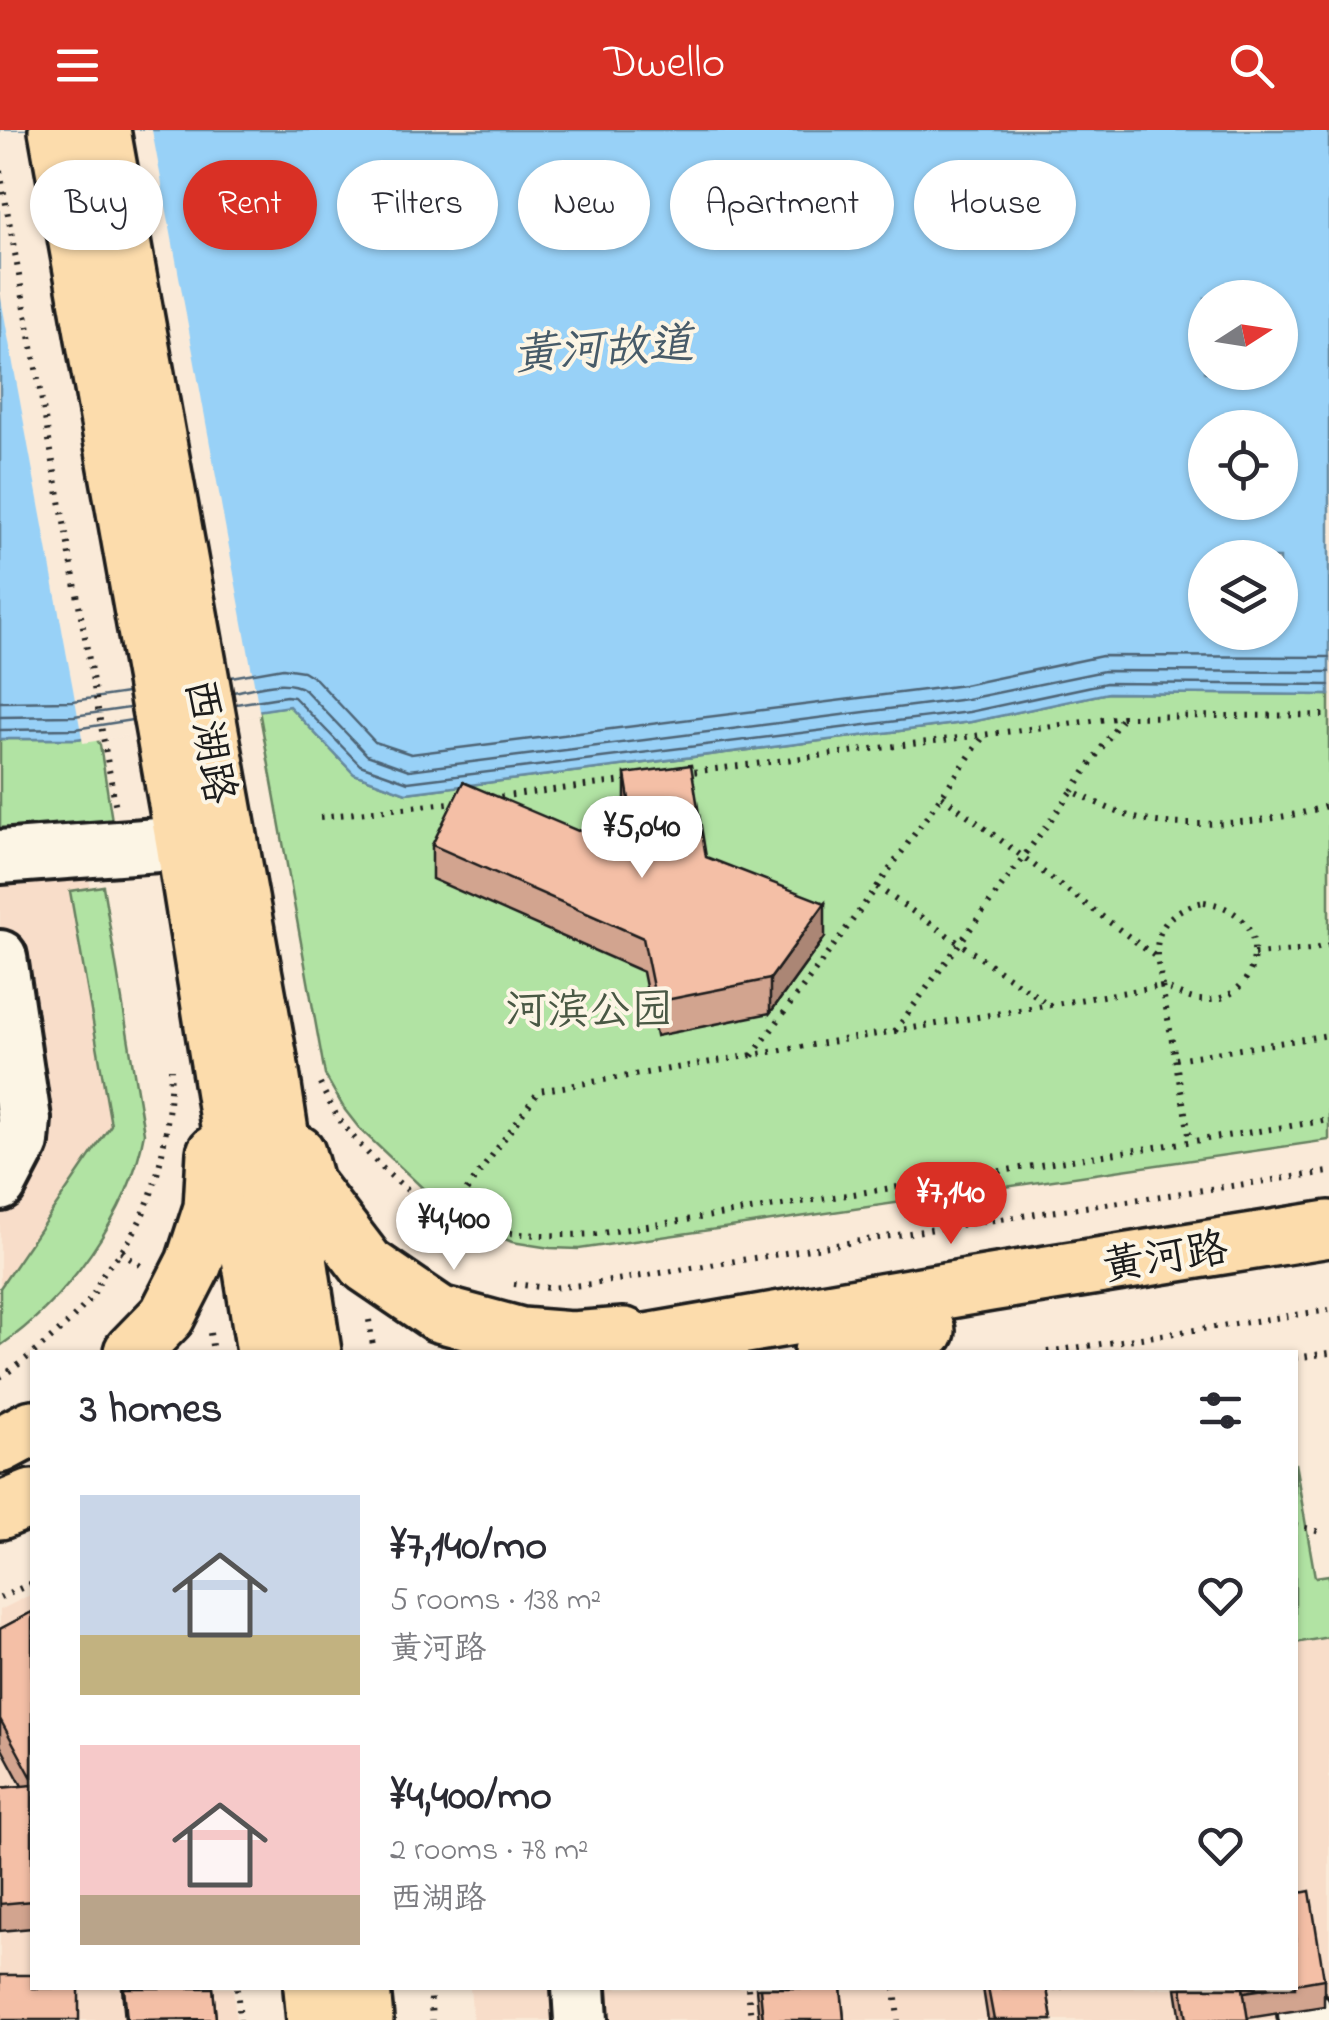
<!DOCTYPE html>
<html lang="en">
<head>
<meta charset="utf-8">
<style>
	:root { --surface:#fff; --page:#f2f2f3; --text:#2b2b33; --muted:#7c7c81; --accent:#d93025 }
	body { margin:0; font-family:"Indie Flower","LXGW WenKai TC",sans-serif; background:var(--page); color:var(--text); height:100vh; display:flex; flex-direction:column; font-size:38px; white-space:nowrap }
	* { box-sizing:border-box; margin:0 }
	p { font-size:32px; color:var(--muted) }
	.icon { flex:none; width:55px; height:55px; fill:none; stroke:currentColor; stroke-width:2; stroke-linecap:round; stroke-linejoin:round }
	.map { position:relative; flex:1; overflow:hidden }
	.side { position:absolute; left:30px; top:1220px; width:1268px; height:640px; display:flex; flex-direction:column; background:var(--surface); border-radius:0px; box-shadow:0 2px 8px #0004 }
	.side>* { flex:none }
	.top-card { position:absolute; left:30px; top:30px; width:1270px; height:90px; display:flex; gap:20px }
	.needle { width:65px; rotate:78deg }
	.tools { position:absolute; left:1188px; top:150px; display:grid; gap:20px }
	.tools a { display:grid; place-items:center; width:110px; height:110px; border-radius:50%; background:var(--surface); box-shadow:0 2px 8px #0004; font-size:50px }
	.price { position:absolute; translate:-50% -85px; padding:0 22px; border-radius:35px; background:#fff; color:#222; font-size:32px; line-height:65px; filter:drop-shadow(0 2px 5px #0008) }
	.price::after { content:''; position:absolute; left:50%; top:60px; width:30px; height:22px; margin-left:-15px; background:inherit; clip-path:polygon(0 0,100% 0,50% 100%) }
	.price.on { background:var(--accent); color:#fff }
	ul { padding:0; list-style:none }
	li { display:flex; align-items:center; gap:30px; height:250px; padding:0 50px }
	li span { display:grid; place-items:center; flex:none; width:280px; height:200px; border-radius:0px; color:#555 }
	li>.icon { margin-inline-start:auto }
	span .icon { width:120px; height:120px; fill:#fffc; stroke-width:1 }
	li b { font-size:42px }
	h2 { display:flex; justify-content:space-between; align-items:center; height:120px; padding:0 50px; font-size:42px }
	.tag { padding:0 35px; border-radius:45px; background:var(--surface); box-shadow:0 2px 8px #0004; font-size:35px; line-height:90px }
	.tag.on { background:var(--accent); color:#fff }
	header { display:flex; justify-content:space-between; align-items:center; height:130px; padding:0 50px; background:var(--accent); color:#fff; font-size:45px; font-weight:600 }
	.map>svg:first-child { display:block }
	.built { fill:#f8ddc9 }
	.green { fill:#b1e3a3; stroke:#668060; stroke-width:2.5 }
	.water { fill:#98d1f7; stroke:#66899f; stroke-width:2.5; fill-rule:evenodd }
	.pier { fill:#faead8 }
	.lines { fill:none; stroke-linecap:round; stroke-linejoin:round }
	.shore { stroke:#4e6474; stroke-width:2.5 }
	.minor-casing { stroke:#1c1c1c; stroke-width:60 }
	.major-casing { stroke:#1c1c1c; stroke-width:62 }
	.path { stroke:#1c1c1c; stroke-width:6; stroke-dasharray:2.5 8; stroke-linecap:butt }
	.minor { stroke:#fcf5e5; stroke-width:52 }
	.major { stroke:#fcdcac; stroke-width:55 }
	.wall { fill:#d2a48f; stroke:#1c1c1c; stroke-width:2.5 }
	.shaded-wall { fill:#ab8674; stroke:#1c1c1c; stroke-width:2.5 }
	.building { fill:#f4bfa6; stroke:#1c1c1c; stroke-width:2.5 }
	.labels { text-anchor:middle; stroke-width:8; stroke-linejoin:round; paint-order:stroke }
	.street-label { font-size:42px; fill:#1c1c1c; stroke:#fcf5e5 }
	.park-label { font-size:42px; fill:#495844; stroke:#fcf5e5 }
	.water-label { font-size:45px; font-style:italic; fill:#475b69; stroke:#fcf5e5 }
</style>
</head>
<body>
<header><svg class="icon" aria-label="menu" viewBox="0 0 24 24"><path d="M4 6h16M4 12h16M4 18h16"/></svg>Dwello<svg class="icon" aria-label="search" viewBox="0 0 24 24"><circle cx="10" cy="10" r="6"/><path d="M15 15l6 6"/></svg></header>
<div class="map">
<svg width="1329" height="1890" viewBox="0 0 1329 1890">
	<rect width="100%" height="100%" fill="#faead8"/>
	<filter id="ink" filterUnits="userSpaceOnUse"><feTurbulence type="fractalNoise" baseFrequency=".01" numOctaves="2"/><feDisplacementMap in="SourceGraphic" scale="20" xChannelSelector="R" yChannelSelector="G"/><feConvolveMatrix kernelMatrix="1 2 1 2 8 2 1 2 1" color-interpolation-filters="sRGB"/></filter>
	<g filter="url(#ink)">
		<g class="built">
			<path d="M87,738l47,257 -134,192v-443z"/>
			<path d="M32,1464v394h201l3,32h-236v-410z"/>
			<path d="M1329,1507v383h-856l-3,-32h825v-345z"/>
		</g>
		<g class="green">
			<path d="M1108,563l221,2v445l-750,109 -29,-1 -38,-6 -33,-14 -48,-32 -72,-68 -14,-18 -20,-35 -66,-365 30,-4 65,68 52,19 565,-71z"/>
			<path d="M95,606l5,9 13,82 -113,20v-108h76z"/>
			<path d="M103,756l41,247c-14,80 -78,168 -144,213v-58l111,-163 -41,-234z"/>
			<path d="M1295,1333l20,114 14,-2v62l-34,6z"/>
		</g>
		<path class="water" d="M0,0h1329v565l-221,-2 -137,29 -565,71 -52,-19 -65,-68 -213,33h-76zM1205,168h75v74h-75zM1205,298h75v74h-75zM1205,428h75v74h-75z"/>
		<path class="pier" d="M0,0h152l108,585 -177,28 -83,-450z"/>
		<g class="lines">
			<g class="shore">
				<path d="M231,547l52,-9 20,3 13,8 59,63 36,12 553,-69 138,-29 227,1"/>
				<path d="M233,562c23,-4 52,-15 72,-2l62,65 42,15 558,-71 137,-28 225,1"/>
				<path d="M0,572l73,-1 54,-8"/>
				<path d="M236,574l50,-8 8,1 66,68 48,17 561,-70 137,-29 223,2"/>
				<path d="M0,587l74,-1 55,-8"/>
				<path d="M0,600l75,-1 57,-9"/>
			</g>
			<defs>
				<g id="minor">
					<path d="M0,727l184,-14"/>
					<path d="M0,827l24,162 -2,23 -22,42"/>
					<path d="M579,1858l2,32"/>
					<path d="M1305,1883l1,7"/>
				</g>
				<g id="major">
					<path d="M57,0l127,713 81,509"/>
					<path d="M102,0l167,929 44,293"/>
					<path d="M297,1023l9,32 61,80 72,49 82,22 51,4 52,-4"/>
					<path d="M132,1222l35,-36 27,-53 18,-55 3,-55"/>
					<path d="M588,1222l403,-69 338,-54"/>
					<path d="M822,1222l105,-21"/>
					<path d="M0,1315l32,-17"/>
					<path d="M0,1381l32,-13"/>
					<path d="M312,1858l3,32"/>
					<path d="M362,1858l3,32"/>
				</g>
			</defs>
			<use href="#minor" class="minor-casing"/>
			<use href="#major" class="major-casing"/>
			<g class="path">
				<path d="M0,41l116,637"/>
				<path d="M684,643l439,-56 206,-2"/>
				<path d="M1072,661l50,-73"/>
				<path d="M942,666l214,161"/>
				<path d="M490,668l142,-18"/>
				<path d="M320,687l138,-15"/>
				<path d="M877,757l106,-150"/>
				<path d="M1204,772c77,11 57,104 -4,98 -13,-1 -26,-9 -38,-14 -1,-11 -5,-22 -5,-33 -1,-30 20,-46 47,-51z"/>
				<path d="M1254,824l57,-4 18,-5"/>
				<path d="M895,901l177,-240c18,8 37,19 57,25 45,16 155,6 200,-11"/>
				<path d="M752,926l125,-169 174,119"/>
				<path d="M1176,929l153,-24"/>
				<path d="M320,954c6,12 12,24 19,35 28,38 80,89 125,104 43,14 87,13 132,11l733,-114"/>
				<path d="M448,1086l91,-125 623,-105 28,154"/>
				<path d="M121,1122l24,17"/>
				<path d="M514,1154l35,4 43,-4 374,-60 363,-52"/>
				<path d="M369,1190l5,32"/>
				<path d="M210,1203l3,19"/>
				<path d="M1047,1222l282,-42"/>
				<path d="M1295,1228l34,-5"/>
				<path d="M0,1247c25,-15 75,-57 92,-81 6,-8 8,-19 14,-27 5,-6 11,-11 15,-17 38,-52 48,-120 50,-183"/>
				<path d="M1295,1395l29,8"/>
				<path d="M0,1468l32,-15"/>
				<path d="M237,1858l3,32"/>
				<path d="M430,1858l2,32"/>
				<path d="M748,1858l3,32"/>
				<path d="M895,1858l3,32"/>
			</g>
			<use href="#minor" class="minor"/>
			<use href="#major" class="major"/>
		</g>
		<g class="wall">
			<path d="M625,644l81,83 119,80 -55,76 -114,23 -13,-64 -211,-93v-34l146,-14 48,-12 -1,-10z"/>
			<path d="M32,1482v316l-32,3v-143l22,-2 -22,-41v-116z"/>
			<path d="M1295,1764l29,85v27l-76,12v2h-67l-5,-32h119z"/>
			<path d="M122,1858h91l3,32h-91z"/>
			<path d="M756,1858h85l3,32h-85z"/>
			<path d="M983,1858h80l-16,2 5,30h-64z"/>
		</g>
		<path class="shaded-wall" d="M825,773v34l-55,76v-34z"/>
		<g class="building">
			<path d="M691,635l15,92 119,46 -55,76 -114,23 -13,-64 -211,-93 31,-63 115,49 54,-13 -7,-44z"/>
			<path d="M32,1482v166l-32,-59v-90z"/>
			<path d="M32,1655v116l-32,3v-116z"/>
			<path d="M1310,1761l14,88 -29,5v-90z"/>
			<path d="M0,1845h32v13h47v32h-79z"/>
			<path d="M124,1858h89l3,31 -89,1z"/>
			<path d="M760,1858h81l3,32h-81z"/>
			<path d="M988,1858h59l5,32h-58z"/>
			<path d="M1182,1858h61l5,32h-61z"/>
			<path d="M1243,1858h29l-28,4z"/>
		</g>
	</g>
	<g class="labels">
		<g class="street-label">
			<text transform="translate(212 611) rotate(80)" y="15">西湖路</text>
			<text transform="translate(1165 1125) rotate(-9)" y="15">黄河路</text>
		</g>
		<g class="park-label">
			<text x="589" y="893">河滨公园</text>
		</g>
		<g class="water-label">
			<text transform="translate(603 217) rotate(-4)" y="16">黄河故道</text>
		</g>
	</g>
</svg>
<div class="tools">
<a><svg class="needle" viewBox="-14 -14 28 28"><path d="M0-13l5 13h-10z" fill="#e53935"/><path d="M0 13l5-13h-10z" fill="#7c7c81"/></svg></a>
<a><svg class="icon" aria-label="locate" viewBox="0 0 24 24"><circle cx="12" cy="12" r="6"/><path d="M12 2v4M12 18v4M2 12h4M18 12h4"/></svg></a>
<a><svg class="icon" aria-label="layers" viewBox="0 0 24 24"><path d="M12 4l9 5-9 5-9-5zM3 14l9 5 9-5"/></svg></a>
</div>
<b class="price" style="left:642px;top:751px">¥5,040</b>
<b class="price on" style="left:951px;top:1117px">¥7,140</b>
<b class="price" style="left:454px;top:1143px">¥4,400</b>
<div class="top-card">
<a class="tag">Buy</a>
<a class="tag on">Rent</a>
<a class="tag">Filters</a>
<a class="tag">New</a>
<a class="tag">Apartment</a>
<a class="tag">House</a>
</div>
<section class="side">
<h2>3 homes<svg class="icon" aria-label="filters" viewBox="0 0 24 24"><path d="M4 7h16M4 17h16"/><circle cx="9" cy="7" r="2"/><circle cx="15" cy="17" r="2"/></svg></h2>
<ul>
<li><span style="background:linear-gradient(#c9d6e8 70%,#c2b280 0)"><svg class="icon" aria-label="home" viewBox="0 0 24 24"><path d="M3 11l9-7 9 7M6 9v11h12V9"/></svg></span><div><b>¥7,140/mo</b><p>5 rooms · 138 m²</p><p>黄河路</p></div><svg class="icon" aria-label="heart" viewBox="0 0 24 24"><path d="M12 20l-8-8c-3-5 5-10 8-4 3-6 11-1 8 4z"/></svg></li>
<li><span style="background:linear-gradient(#f6c9c9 75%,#b9a48a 0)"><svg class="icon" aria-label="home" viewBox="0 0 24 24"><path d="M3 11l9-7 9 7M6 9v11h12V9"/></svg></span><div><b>¥4,400/mo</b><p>2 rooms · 78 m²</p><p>西湖路</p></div><svg class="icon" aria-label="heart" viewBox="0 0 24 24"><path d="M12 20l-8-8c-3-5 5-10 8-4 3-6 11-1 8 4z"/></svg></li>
</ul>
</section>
</div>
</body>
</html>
